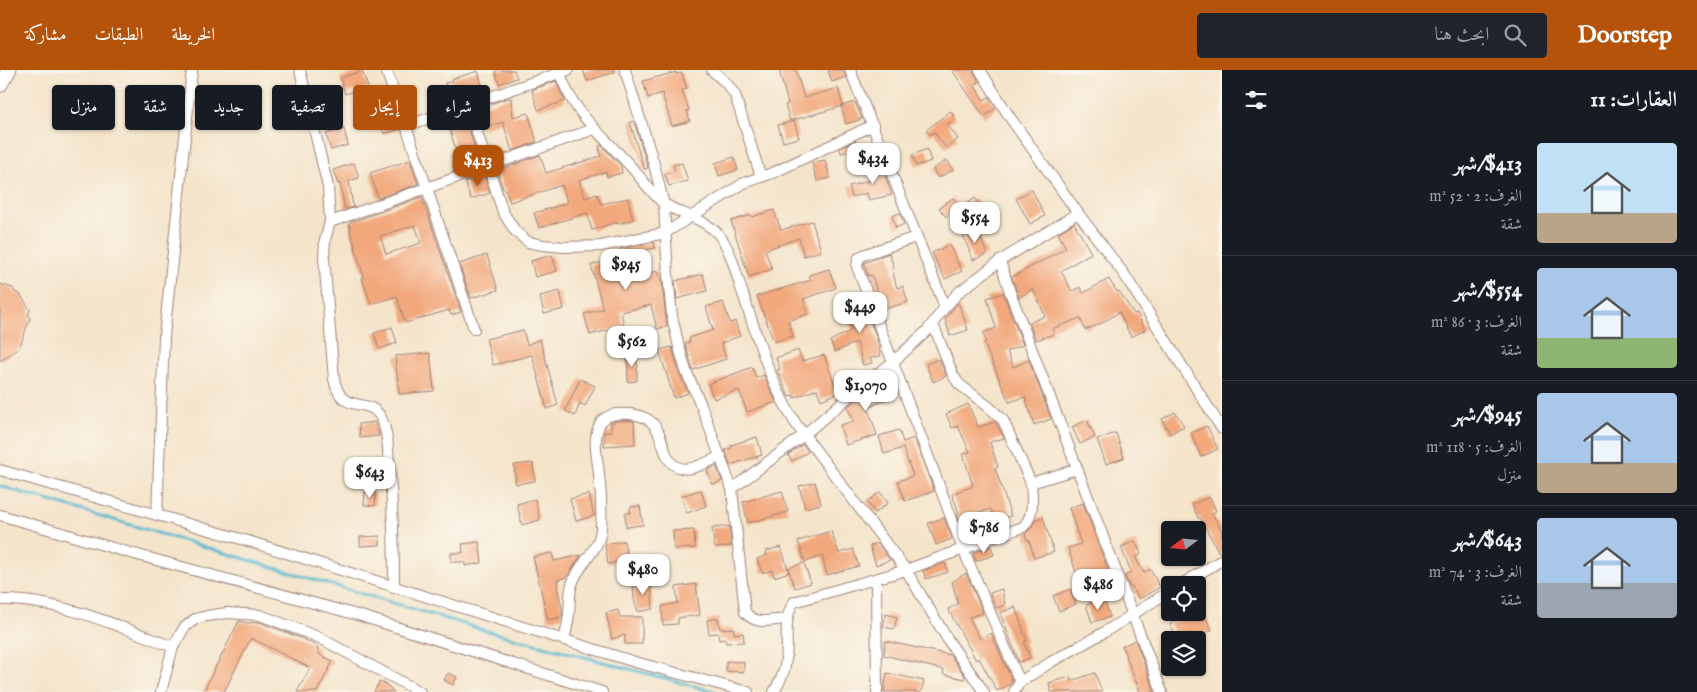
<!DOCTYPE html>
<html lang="ar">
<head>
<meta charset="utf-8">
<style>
	:root { --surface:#171b24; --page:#20242c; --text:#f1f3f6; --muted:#9ea1a6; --line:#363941; --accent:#b45309 }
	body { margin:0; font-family:"IM FELL English",Amiri,serif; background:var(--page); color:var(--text); direction:rtl; height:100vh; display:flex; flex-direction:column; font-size:19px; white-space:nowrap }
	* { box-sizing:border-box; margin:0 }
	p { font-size:16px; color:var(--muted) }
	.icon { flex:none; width:28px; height:28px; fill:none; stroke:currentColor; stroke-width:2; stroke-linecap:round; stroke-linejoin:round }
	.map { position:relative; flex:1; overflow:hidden; direction:ltr }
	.details { display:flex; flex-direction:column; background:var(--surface); width:475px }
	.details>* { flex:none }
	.guide { position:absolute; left:15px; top:15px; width:475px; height:45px; direction:rtl; display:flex; gap:10px }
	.needle { width:32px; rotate:254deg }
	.fabs { position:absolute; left:1161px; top:451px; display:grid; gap:10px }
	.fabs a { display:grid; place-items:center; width:45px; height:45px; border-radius:5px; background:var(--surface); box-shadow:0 1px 4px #0004; font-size:25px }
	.price { position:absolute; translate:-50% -42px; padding:0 11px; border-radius:10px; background:#fff; color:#222; font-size:16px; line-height:32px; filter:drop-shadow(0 1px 2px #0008) }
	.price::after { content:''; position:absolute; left:50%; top:30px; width:15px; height:11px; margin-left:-8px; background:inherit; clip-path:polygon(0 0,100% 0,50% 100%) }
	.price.selected { background:var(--accent); color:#fff }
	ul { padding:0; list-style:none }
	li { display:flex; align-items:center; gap:15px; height:125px; padding:0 20px }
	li+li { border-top:1px solid var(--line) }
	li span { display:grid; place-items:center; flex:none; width:140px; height:100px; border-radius:5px; color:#555 }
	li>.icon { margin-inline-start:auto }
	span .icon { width:60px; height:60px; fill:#fffc; stroke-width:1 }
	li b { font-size:21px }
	h2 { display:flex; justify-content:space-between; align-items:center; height:60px; padding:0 20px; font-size:21px }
	.tag { padding:0 18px; border-radius:5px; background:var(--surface); box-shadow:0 1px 4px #0004; font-size:18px; line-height:45px }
	.tag.selected { background:var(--accent); color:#fff }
	header { display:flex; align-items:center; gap:30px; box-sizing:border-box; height:70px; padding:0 25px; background:var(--accent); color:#fff }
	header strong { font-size:24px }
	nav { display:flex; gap:28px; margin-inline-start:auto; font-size:18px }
	.search { width:350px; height:45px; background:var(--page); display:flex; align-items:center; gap:12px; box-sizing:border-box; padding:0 18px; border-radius:5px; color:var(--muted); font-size:19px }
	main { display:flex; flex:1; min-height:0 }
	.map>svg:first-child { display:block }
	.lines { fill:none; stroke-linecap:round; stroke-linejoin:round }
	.stream { stroke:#54b9d2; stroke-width:3 }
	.building { fill:#f2a87b; fill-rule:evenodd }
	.minor-casing { stroke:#9f827a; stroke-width:12 }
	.secondary-casing { stroke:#9f827a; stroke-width:16 }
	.minor { stroke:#fff; stroke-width:10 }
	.secondary { stroke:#fff; stroke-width:14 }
</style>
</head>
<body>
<header>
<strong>Doorstep</strong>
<div class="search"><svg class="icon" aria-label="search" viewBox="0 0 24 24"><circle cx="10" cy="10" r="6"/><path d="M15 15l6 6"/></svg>ابحث هنا</div>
<nav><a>الخريطة</a><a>الطبقات</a><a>مشاركة</a></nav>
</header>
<main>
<section class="details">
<h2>العقارات: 11<svg class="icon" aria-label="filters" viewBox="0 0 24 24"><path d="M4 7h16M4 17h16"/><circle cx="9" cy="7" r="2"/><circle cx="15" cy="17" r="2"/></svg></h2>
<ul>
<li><span style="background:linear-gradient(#bfe0f5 70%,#b9a48a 0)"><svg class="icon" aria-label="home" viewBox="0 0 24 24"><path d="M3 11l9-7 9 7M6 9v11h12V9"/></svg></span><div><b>$413/شهر</b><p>الغرف: 2 · 52 m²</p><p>شقة</p></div></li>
<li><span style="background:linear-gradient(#a9c7e8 70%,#8fb573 0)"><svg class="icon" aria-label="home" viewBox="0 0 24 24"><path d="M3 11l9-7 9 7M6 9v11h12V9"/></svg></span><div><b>$554/شهر</b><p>الغرف: 3 · 86 m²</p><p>شقة</p></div></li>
<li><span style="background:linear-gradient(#a9c7e8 70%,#b9a48a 0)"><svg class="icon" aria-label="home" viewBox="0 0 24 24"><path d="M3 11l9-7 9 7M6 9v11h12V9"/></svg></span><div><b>$945/شهر</b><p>الغرف: 5 · 118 m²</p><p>منزل</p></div></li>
<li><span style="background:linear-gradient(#a9c7e8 65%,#9aa5b1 0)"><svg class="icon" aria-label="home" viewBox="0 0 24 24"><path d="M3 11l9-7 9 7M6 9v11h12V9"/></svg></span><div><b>$643/شهر</b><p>الغرف: 3 · 74 m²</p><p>شقة</p></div></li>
</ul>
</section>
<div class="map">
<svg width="1222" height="622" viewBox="0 0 1222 622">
	<rect width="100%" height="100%" fill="#fbf7ec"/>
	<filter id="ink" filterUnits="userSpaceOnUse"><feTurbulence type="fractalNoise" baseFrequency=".02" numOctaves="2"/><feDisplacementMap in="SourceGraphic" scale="10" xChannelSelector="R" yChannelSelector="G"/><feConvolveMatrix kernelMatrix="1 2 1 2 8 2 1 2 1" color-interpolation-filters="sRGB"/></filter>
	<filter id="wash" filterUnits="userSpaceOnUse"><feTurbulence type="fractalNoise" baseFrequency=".0096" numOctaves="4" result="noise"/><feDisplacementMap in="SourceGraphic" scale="20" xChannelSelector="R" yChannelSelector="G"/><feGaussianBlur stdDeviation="1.12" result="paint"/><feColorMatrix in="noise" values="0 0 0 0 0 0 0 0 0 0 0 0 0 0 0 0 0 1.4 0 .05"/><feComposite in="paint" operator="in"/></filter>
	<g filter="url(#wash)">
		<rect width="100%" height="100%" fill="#f4e4ca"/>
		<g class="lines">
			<path class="stream" d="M0,416l487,145 229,61"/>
		</g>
		<g id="blocks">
			<g class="building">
				<path d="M495,0h19l3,8 -18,6z"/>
				<path d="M583,0h32v2l-28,9z"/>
				<path d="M779,0h17l8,28 34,-10 5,18 -53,15 -5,-16 3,-1z"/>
				<path d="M828,0h15l3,7 -14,5z"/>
				<path d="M952,0h21l6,12 -5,3 10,15 5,-3 7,11 -12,9z"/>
				<path d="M362,1l6,16 -23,7 -5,-16z"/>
				<path d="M478,1l5,18 -31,11v3l-11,4 -4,-13 10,-3 -2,-8 8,-2 -1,-2z"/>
				<path d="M676,2v2l6,-1 5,16 -5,1 7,20 -2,1 3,10 -18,5 -10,-33 -14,5 -5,-17z"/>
				<path d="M556,11l9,20 -27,9 -6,-20z"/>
				<path d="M507,28h4l2,19 15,-4 8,25v4l-24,9 -9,-29 -20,6 -6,-19z"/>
				<path d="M855,32l7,17 -16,5 -5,-18z"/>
				<path d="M951,41l4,8 -8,5 11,15 -12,9 -12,-16 -4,3 -4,-5z"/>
				<path d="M464,43l15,49 -18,7 -11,-39 -2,1 -3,-11z"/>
				<path d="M394,44l6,15 -16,5 -5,-15z"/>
				<path d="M634,51l14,47 -4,1 -14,-47z"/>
				<path d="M794,51l5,17 -16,4 -5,-17z"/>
				<path d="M344,59l4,16 -17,5 -5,-16z"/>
				<path d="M856,71l2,8 -17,4 -1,-5z"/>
				<path d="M601,75l20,21 1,7 -15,4 -1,-5 -27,8 6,18 12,-4 4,10 27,-6 5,22 -16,4v-2l-25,8 -5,-17 -48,15 -5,-15 33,-10 -5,-18 -52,17 -5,-14 -2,1 -6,-18 43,-16 6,18 55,-17 -2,-10z"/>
				<path d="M927,79l4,12 -15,5 -4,-11z"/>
				<path d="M734,87l4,13 -19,6 -4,-13z"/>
				<path d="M410,90l8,24 -40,14 -8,-25z"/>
				<path d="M825,90l5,18 -13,3 -5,-18z"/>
				<path d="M947,90l6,10 -15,8 -5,-9z"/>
				<path d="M354,93l5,15 -10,3 4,26 -8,2 -5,-26 -2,1 -5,-14z"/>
				<path d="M682,93l6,18 -19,5 -4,-12 10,-3 -2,-6z"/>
				<path d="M881,95l11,30 -23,5 -2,-7 -15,4 -3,-11 23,-6 -3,-12z"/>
				<path d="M484,105l6,18 -19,6 -6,-17z"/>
				<path d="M1032,120l13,26 -15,8 -14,-25z"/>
				<path d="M422,127l39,115 -10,3 -2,-5 -44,13 -8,-27 -26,8 -9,-26 2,-1 -14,-47h1l-2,-7zM415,155l6,18 -35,11 -6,-18z"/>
				<path d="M953,128l7,8 -14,11 -7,-9z"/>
				<path d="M975,128l9,12 -12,8 -8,-12z"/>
				<path d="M774,140l7,20 31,-9 9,30 -17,5 -5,-18 -34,12 7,19 -23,8 -18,-56 20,-6 1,2z"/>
				<path d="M900,143l4,11 -8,4 -4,-12z"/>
				<path d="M1074,153l17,30 -30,18 11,20 8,-4 3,6 26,-14 8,13 2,-1 15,23 3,-1 8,17 -14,7 -12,-25 -17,11 -17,7 -5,-12 -28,11 2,5 -18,6 -7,-17 16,-7 -12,-27 -14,9 -7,-21 54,-29 -8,-15z"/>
				<path d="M977,159l10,25 -14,6 -10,-25z"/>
				<path d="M654,172l1,6 -17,4 4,23 16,-4 4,12 5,43 -10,3 -6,-24 -30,7 3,14 -34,9 -6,-21 19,-5 -12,-44 29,-7v-9z"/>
				<path d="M949,175l13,26 -17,8 -13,-26z"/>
				<path d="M889,183l5,15 -2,1 5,19 6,-2 5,16 -27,8 -7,-17 3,-1 -5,-17 -4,1 -4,-13z"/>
				<path d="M487,185l11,35 -27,8 -12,-34z"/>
				<path d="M552,185l5,16 -22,6 -4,-16z"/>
				<path d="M829,199l7,19 -33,11 5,15 -20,7 5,15 -19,6 -17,-46 54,-16 -2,-5z"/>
				<path d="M703,204l4,17 -30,8 -2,-18z"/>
				<path d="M0,214l13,4 2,4 5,2 10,16 -2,5 2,3 -11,30 -19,13z"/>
				<path d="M560,221l4,18 -20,5 -4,-18z"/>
				<path d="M1003,223l20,52 -16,6 6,16 16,-7 22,59 -17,6 -9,-28 -16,5 -25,-59 2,-1 -3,-9 13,-5 -9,-30z"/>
				<path d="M861,227l16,42 4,17 -11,2 2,5 -9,2 -6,-23 -22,10 -5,-11 22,-11 -4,-13 8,-3 -5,-13z"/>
				<path d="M723,232l7,21 5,-2 5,15 -19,7 5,16 -33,11 -8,-27 5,-1 -1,-4 24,-8 -7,-23z"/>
				<path d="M957,234h2l9,26 -18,6 -5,-17z"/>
				<path d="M392,257l5,16 -18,6 -5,-16z"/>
				<path d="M523,260l4,15 13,-6 18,66 -11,4 -15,-54 -39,10 -7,-26z"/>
				<path d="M653,263l4,17 -17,4 -5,-17z"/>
				<path d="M672,277l7,26 9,20 -14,5 -15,-48z"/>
				<path d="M798,280l4,11 22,-6 14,38 -17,7 -4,-11 -23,9 -1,-3 -4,2 -12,-27 3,-1 -4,-11z"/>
				<path d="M627,281l8,5 3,11 -1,1v13l-9,1z"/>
				<path d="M430,283l4,38 -35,3 -4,-38z"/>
				<path d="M939,289l7,17 -13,6 -7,-18z"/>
				<path d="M752,297l4,11 8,-3 12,27 -29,10 -8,-22 -25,9 -6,-15z"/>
				<path d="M888,305l9,19 -29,14 9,27 -31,10 -6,-20 14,-4 -7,-14z"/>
				<path d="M580,309l15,7 -10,20 -5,-3 -5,13 -10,-5z"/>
				<path d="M968,334l10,23 17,-5 9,16 -14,4 8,25 -3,1 16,48 -16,5 -4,-12 -18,5 8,21 -13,5 -11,-26 2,-1 -7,-19 21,-8 -10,-32 7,-2 -12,-26 -6,2 -6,-14z"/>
				<path d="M1175,342l9,14 -14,8 -8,-15z"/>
				<path d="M1087,350l8,17 -15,7 -8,-17z"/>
				<path d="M617,351h17l1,23 -31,2v-14h7v-9z"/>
				<path d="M375,352l4,14 -19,2 -1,-14z"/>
				<path d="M1207,356l11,23 -17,8 -10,-24z"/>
				<path d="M899,360l4,12 11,-4 20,53 -29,10 -7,-20 15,-5 -10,-28 -19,6 -5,-18z"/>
				<path d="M1116,363l8,25 -18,6 -9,-25z"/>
				<path d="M757,367l5,18 -32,10 -5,-15 7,-2 -1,-3z"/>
				<path d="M803,374l5,8 -16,9 -4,-6z"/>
				<path d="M533,393l2,18 -19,3 -2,-19z"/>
				<path d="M716,396l6,15 -10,4 -5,-15z"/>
				<path d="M815,412l6,22 -16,4 -6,-22z"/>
				<path d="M701,420l5,16 -19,7 -6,-17z"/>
				<path d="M782,421l6,21 -40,11 -5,-21z"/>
				<path d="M365,422l11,1 -1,13 -11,-1z"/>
				<path d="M880,422l8,11 -13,10 -8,-11z"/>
				<path d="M589,424l5,22 -18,5 -6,-22z"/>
				<path d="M1210,427l6,14 -4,2 10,18v22l-2,1 -20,-36h-2l-6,-14z"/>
				<path d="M535,429l5,21 -18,5 -5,-21z"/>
				<path d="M1083,433l33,89 -14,4 -4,-14 -17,5 -13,-39 13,-4 -12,-36z"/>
				<path d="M640,436l3,19 -17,2 -1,-14h6l-1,-6z"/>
				<path d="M1043,447l11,35 -20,6 -5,-18h-2l-2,-6 7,-7 4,-8z"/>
				<path d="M944,448l8,21 -16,6 -8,-22z"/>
				<path d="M729,456l2,20 -16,2 -3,-20z"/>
				<path d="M694,460l1,18 -21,1 -1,-18z"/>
				<path d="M831,461l8,22 14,-4 6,17 -32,9 -5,-19 -17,6 -7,-21z"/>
				<path d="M380,466v9l-20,1v-9z"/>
				<path d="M624,471l4,19 -20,4 -3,-20z"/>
				<path d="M1135,471l6,13 -6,3 9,16 6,-4 10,18 -21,12 -7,-12h-2l-5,-11 6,-4 -10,-25z"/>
				<path d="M479,472l3,21 -17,3v-4h-14v-9h12l-1,-9z"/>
				<path d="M877,473l13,17 -14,5 -6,-19z"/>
				<path d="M991,476l3,9 -18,6 -3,-8z"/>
				<path d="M781,477l8,25 -15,5 -2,-7 -10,3 -5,-14 10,-4 -1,-4z"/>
				<path d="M552,483l2,8 27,-6 -14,22 -10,3 2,6h-2l5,23v8l-14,3 -15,-63z"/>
				<path d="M804,493l7,20 -16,5 -7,-20z"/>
				<path d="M945,493l3,9 -22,7 -3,-8z"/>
				<path d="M966,503l17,40 -14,4 11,22 11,-6 21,48 -1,3 -14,7 -18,-33 -3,2 -28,-51 10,-5 -6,-22z"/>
				<path d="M651,512l2,27 -15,3 -4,-13 -1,-16z"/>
				<path d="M696,514l4,31 -22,3v6l-15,1 -1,-19 16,-3 -2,-16z"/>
				<path d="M1002,519l3,16 -9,3 -6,-15z"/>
				<path d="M1070,519l6,15 -17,7 -6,-15z"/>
				<path d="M1104,529l6,18 -18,5 -6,-17z"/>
				<path d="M1015,537l12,34 -3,1 6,16 -11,4 -19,-49z"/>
				<path d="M618,540l2,7h22v27h-17v-9l-13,4 -6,-26z"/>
				<path d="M1183,542h20l9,18 -15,7 1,3h-20l-8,-16 15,-8z"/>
				<path d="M886,544l11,3 -3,12 -11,-2z"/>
				<path d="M718,548l2,11 14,-1v6l9,-1 1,9 -18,1 -1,-4 -6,1 -1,-7 -9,1 -2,-14z"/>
				<path d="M239,551l10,2 10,-1 42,16 16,8 3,9 13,6 -16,31h-20l13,-24 -59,-30 -27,54h-21z"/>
				<path d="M1135,570l20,52h-15l-7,-18 -11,-28z"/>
				<path d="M885,571l65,14 15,21 -1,3 -21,-5 1,-4 -60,-15z"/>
				<path d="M726,591l18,1v10l-18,-1z"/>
				<path d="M448,603l9,4 -4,8 -9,-5z"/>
				<path d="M887,603l37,8 -3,11h-37z"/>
				<path d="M1095,603l7,19h-51l-2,-9 21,-6 1,4z"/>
				<path d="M379,612l7,2 8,8h-20z"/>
			</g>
		</g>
	</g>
	<g filter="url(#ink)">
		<use href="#blocks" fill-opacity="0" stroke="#9f827a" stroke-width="1"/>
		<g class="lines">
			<defs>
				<g id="minor">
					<path d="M300,0l28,117 2,35 -5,18 -1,18 10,121c8,40 37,14 48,41 6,14 6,30 7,45 4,41 5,82 5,123"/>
					<path d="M386,0l20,56 68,203"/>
					<path d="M559,0c12,43 45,66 74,99 8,9 24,31 33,36 17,10 39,14 53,30 13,16 17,40 24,59 15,45 27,89 53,130l110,146 42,70 36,52"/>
					<path d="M625,0l29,94 10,41 4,71 4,40 7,31 7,24 15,34 31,84 13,123c11,14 25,8 41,7"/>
					<path d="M712,0l15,14 8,11 26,82"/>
					<path d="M850,0l95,237 14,-15 41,-31 10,31 152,400"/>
					<path d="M980,0l31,49 67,94 46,61 98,155"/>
					<path d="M468,35l35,107 12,19 13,11 15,3 21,2 37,-1 64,-13 79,-50 31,-11 98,-47"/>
					<path d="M406,56l162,-56"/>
					<path d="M330,152l264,-93"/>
					<path d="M916,167l-53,18 -5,4 -1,8 106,282 57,133"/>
					<path d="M1000,191l78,-48"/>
					<path d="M933,254l20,51 6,9 30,23 14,13 28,63"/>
					<path d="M0,400l248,71 387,121 113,30"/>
					<path d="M732,419l73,-55 60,-51 27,-20 35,-32 18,-24"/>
					<path d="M0,445l127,37 234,64 241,76"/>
					<path d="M157,445l7,-178 28,-267"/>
					<path d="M876,509l1,113"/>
					<path d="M1180,515l42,-25"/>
					<path d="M0,530c56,-2 121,27 173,47l11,-19 11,-9 12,-3 20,-3 33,2 58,22 102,55"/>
					<path d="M564,570c2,-8 4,-17 5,-26 1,-10 0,-20 3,-30 7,-21 29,-35 29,-56 1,-18 0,-36 -2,-53 -1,-17 -7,-33 0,-49 2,-7 10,-11 17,-12 59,-5 37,43 62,53 12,6 31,-6 43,-11"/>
					<path d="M161,622l12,-45"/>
					<path d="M774,622c6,-11 11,-20 12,-33 3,-20 -4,-39 8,-57l112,-32 117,-43c12,-12 9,-29 8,-44l46,-14"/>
					<path d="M1014,622l6,-10 31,-20 52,-29 67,-42"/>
				</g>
				<path id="secondary" d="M0,15l9,-15"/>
			</defs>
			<use href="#minor" class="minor-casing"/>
			<use href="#secondary" class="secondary-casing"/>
			<use href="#minor" class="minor"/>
			<use href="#secondary" class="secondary"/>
		</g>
	</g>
</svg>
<div class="fabs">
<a><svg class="needle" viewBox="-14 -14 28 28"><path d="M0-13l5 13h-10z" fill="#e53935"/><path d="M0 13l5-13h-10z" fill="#9ea1a6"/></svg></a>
<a><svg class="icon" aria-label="locate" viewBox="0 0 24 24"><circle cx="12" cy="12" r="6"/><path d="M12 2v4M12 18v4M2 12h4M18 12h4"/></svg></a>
<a><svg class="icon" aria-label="layers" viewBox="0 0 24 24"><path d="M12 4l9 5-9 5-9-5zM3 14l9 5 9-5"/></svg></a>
</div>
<b class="price" style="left:873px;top:115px">$434</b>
<b class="price selected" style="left:478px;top:117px">$413</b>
<b class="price" style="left:975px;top:174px">$554</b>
<b class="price" style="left:626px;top:221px">$945</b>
<b class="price" style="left:860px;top:264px">$449</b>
<b class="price" style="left:632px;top:298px">$562</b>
<b class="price" style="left:866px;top:342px">$1,070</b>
<b class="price" style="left:370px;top:429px">$643</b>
<b class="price" style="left:984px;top:484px">$786</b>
<b class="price" style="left:643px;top:526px">$480</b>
<b class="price" style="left:1098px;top:541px">$486</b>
<div class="guide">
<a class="tag">شراء</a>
<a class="tag selected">إيجار</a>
<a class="tag">تصفية</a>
<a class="tag">جديد</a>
<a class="tag">شقة</a>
<a class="tag">منزل</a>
</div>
</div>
</main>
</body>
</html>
